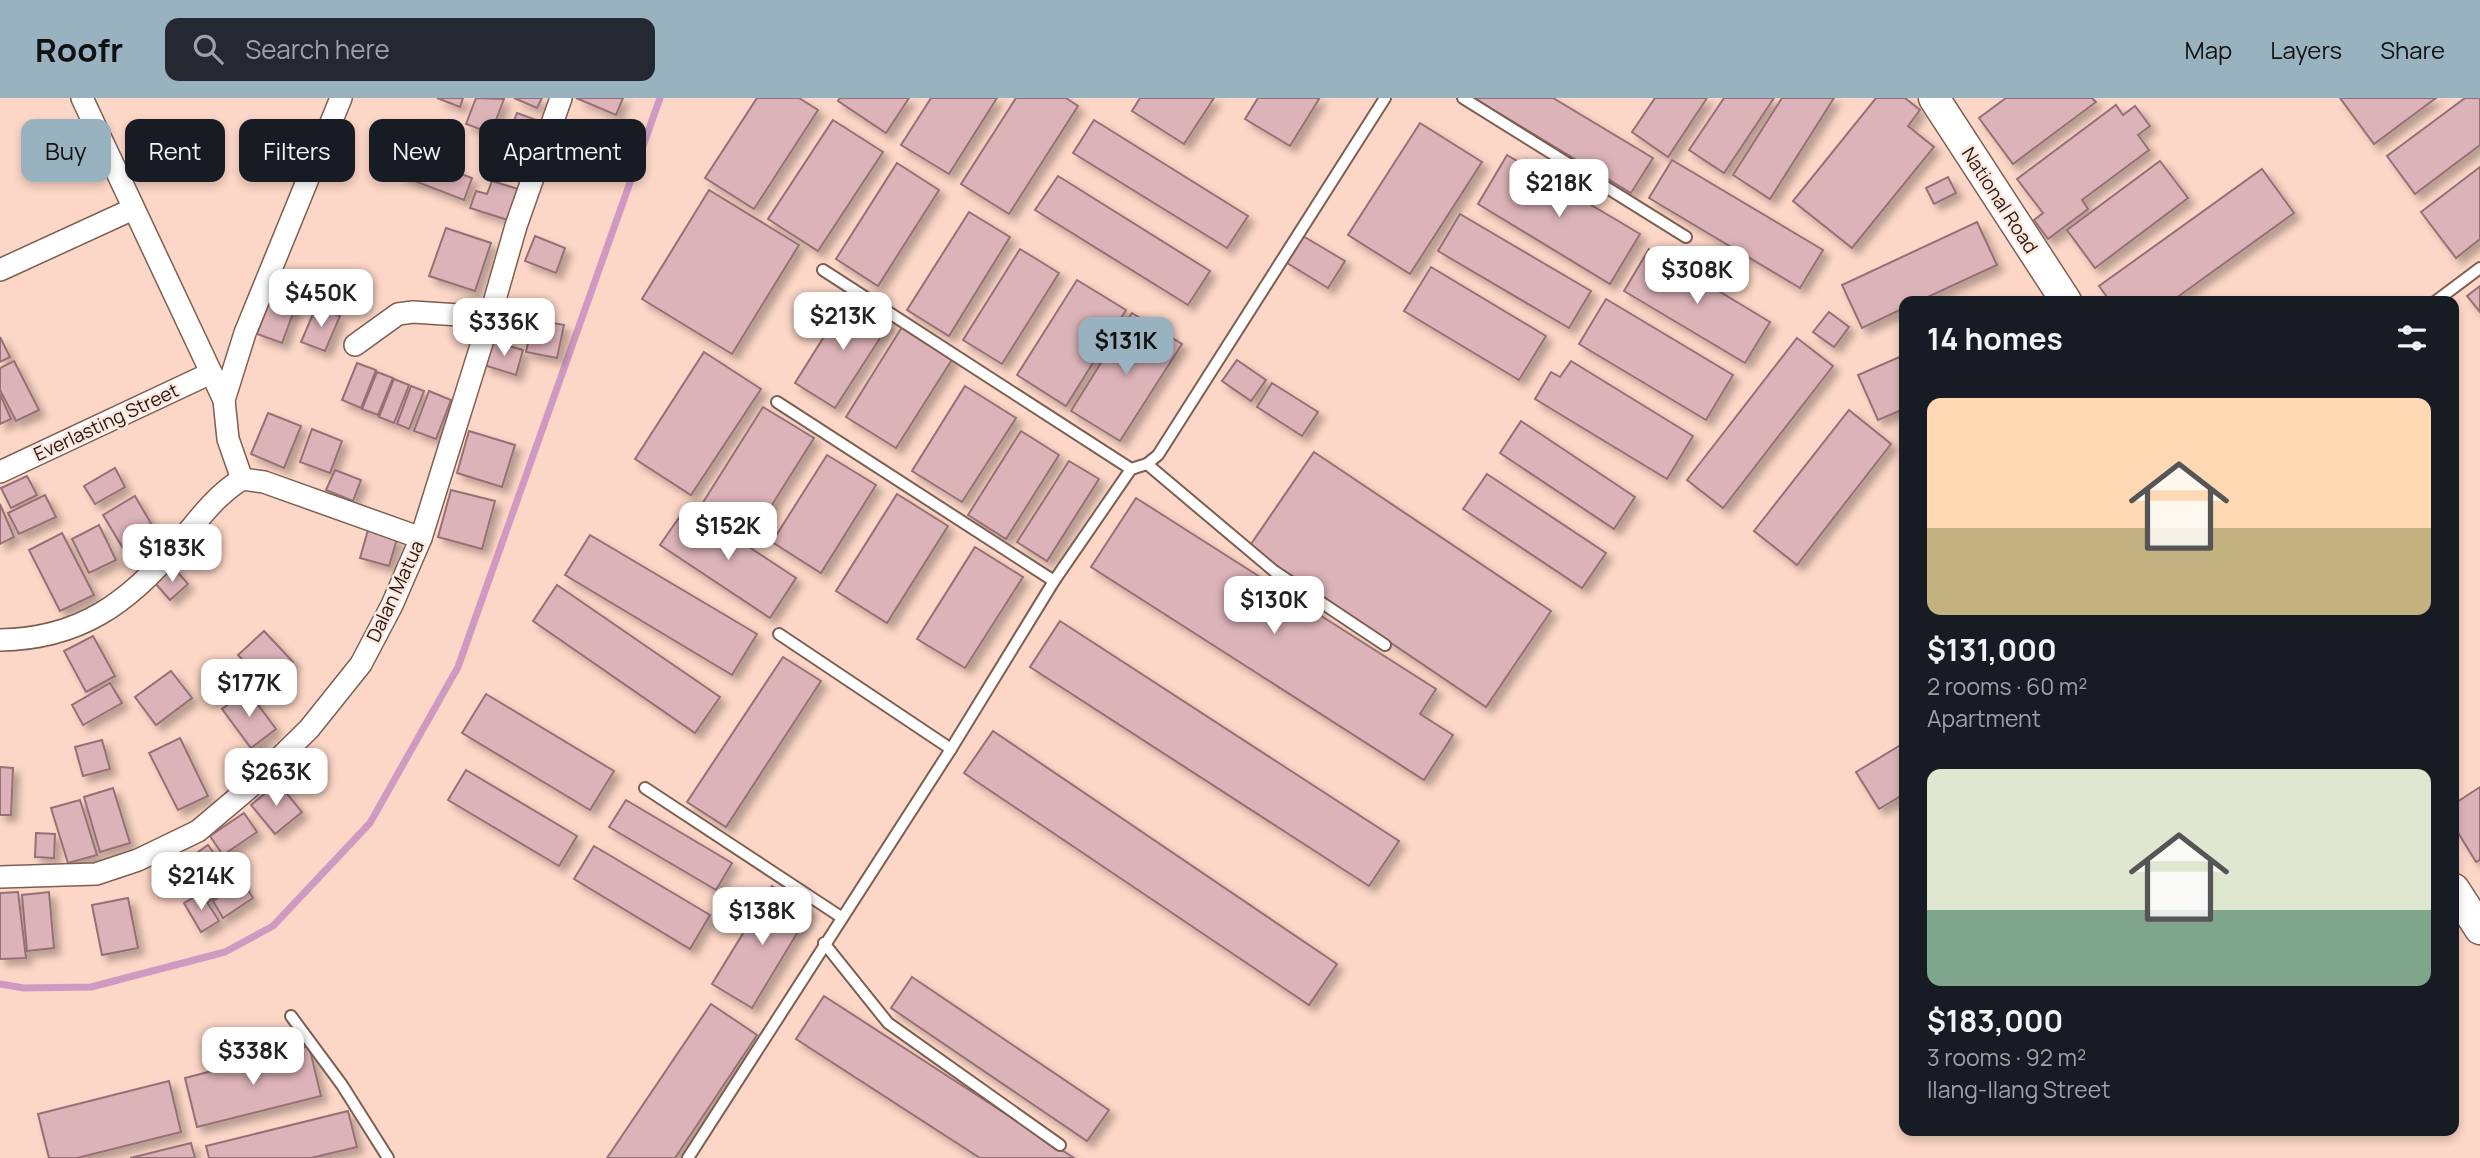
<!DOCTYPE html>
<html lang="en">
<head>
<meta charset="utf-8">
<style>
	:root { --surface:#171b24; --page:#242831; --text:#f1f3f6; --muted:#9ea1a6; --accent:#98b2c0 }
	body { margin:0; font-family:Manrope,sans-serif; background:var(--page); color:var(--text); height:100vh; display:flex; flex-direction:column; font-size:26px; white-space:nowrap }
	* { box-sizing:border-box; margin:0 }
	p { font-size:23px; color:var(--muted) }
	.icon { flex:none; width:38px; height:38px; fill:none; stroke:currentColor; stroke-width:2; stroke-linecap:round; stroke-linejoin:round }
	.map { position:relative; flex:1; overflow:hidden }
	.drawer { position:absolute; left:1899px; top:198px; width:560px; height:840px; display:flex; flex-direction:column; background:var(--surface); border-radius:14px; box-shadow:0 4px 10px #0003 }
	.drawer>* { flex:none }
	.banner { position:absolute; left:21px; top:21px; width:665px; height:63px; display:flex; gap:14px }
	.price { position:absolute; translate:-50% -60px; padding:0 16px; border-radius:14px; background:#fff; color:#222; font-size:23px; line-height:46px; filter:drop-shadow(0 2px 4px #0008) }
	.price::after { content:''; position:absolute; left:50%; top:42px; width:21px; height:16px; margin-left:-10px; background:inherit; clip-path:polygon(0 0,100% 0,50% 100%) }
	.price.on { background:var(--accent); color:#111 }
	ul { padding:0; list-style:none }
	li { display:grid; align-content:center; gap:14px; height:371px; padding:0 28px }
	li span { display:grid; place-items:center; height:217px; border-radius:14px; color:#555 }
	li>.icon { margin-inline-start:auto }
	span .icon { width:126px; height:126px; fill:#fffc; stroke-width:1 }
	li b { font-size:30px }
	h2 { display:flex; justify-content:space-between; align-items:center; height:84px; padding:0 28px; font-size:30px }
	.tag { padding:0 24px; border-radius:14px; background:var(--surface); box-shadow:0 4px 10px #0003; font-size:24px; line-height:63px }
	.tag.on { background:var(--accent); color:#111 }
	header { display:flex; align-items:center; gap:42px; box-sizing:border-box; height:98px; padding:0 35px; background:var(--accent); color:#111 }
	header strong { font-size:33px }
	nav { display:flex; gap:38px; margin-inline-start:auto; font-size:24px }
	.search { width:490px; height:63px; background:var(--page); display:flex; align-items:center; gap:18px; box-sizing:border-box; padding:0 24px; border-radius:14px; color:var(--muted); font-size:26px }
	.map>svg:first-child { display:block }
	.lines { fill:none; stroke-linecap:round; stroke-linejoin:round }
	.stream { stroke:#ce9ac1; stroke-width:7 }
	.building { fill:#dcb3b8; stroke:#957075; stroke-width:2; filter:url(#shadow) }
	.service-casing { stroke:#7e5e50; stroke-width:14 }
	.minor-casing { stroke:#7e5e50; stroke-width:24 }
	.secondary-casing { stroke:#7e5e50; stroke-width:33 }
	.service { stroke:#fff; stroke-width:10 }
	.minor { stroke:#fff; stroke-width:21 }
	.secondary { stroke:#fff; stroke-width:30 }
	.labels { text-anchor:middle; stroke-width:5; stroke-linejoin:round; paint-order:stroke }
	.street-label { font-size:19px; fill:#251812; stroke:#fee7dd }
</style>
</head>
<body>
<header>
<strong>Roofr</strong>
<div class="search"><svg class="icon" aria-label="search" viewBox="0 0 24 24"><circle cx="10" cy="10" r="6"/><path d="M15 15l6 6"/></svg>Search here</div>
<nav><a>Map</a><a>Layers</a><a>Share</a></nav>
</header>
<div class="map">
<svg width="2480" height="1060" viewBox="0 0 2480 1060">
	<defs>
		<filter id="shadow"><feDropShadow dx="6" dy="6" stdDeviation="3.5" flood-color="#0004"/></filter>
	</defs>
	<rect width="100%" height="100%" fill="#fcd6c6"/>
	<g class="lines">
		<path class="stream" d="M0,886l24,4 67,-1 134,-35 48,-26 97,-103 88,-156 202,-569"/>
	</g>
	<g class="building">
		<path d="M437,0h26l-3,9z"/>
		<path d="M476,0l28,1 -13,34 -25,-9z"/>
		<path d="M514,0h28l-5,10z"/>
		<path d="M576,0h47l-7,17z"/>
		<path d="M757,0h42l19,12 -64,99 -49,-31z"/>
		<path d="M840,0h69l-23,35 -48,-32z"/>
		<path d="M931,0h66l-48,76 -48,-29z"/>
		<path d="M1016,0h50l12,8 -69,108 -48,-30z"/>
		<path d="M1140,0h74l-30,46 -52,-33z"/>
		<path d="M1258,0h59l2,1 -29,47 -45,-27z"/>
		<path d="M1479,0h74l100,60 -22,35 -154,-93z"/>
		<path d="M1655,0h52l-39,59 -36,-25z"/>
		<path d="M1724,0h50l-50,75 -35,-23z"/>
		<path d="M1782,0h52l-64,101 -37,-24z"/>
		<path d="M1876,0h29l15,12 -12,16 26,21 -82,101 -59,-47z"/>
		<path d="M2006,0h86l4,4 -83,62 -34,-46z"/>
		<path d="M2340,0h96l-62,46z"/>
		<path d="M2465,0h15v47l-65,49 -28,-38z"/>
		<path d="M2116,7l7,10 12,-9 15,20 -12,9 11,15 -67,50 6,9 -40,30 -14,-19 9,-7 -26,-34z"/>
		<path d="M517,15l22,8 -11,27 -21,-9z"/>
		<path d="M420,22l33,12 -13,34 32,12 -8,22 -65,-25z"/>
		<path d="M833,22l50,32 -65,99 -50,-32z"/>
		<path d="M1094,22l154,96 -21,32 -154,-95z"/>
		<path d="M1420,25l62,39 -72,112 -62,-39z"/>
		<path d="M1507,57l133,79 -30,50 -132,-80z"/>
		<path d="M1672,62l151,90 -23,38 -151,-90z"/>
		<path d="M2160,63l28,37 -93,70 -28,-38z"/>
		<path d="M897,65l42,27 -61,96 -42,-27z"/>
		<path d="M2480,69v72l-24,19 -35,-46z"/>
		<path d="M2262,71l32,44 -122,88h-62l-11,-15z"/>
		<path d="M1058,78l152,95 -22,34 -153,-95z"/>
		<path d="M1948,79l8,16 -22,11 -8,-16z"/>
		<path d="M492,83l26,8 -10,31 -38,-12 6,-17 11,3z"/>
		<path d="M709,92l90,55 -67,109 -90,-55z"/>
		<path d="M969,114l41,25 -61,99 -42,-26z"/>
		<path d="M1460,116l131,77 -22,37 -131,-77z"/>
		<path d="M1977,124l20,43 -78,36h-15v7l-42,20 -20,-43z"/>
		<path d="M446,130l45,15 -16,48 -46,-15z"/>
		<path d="M535,138l30,12 -9,25 -31,-12z"/>
		<path d="M1303,138l42,25 -17,27 -41,-25z"/>
		<path d="M1020,151l39,24 -57,91 -39,-24z"/>
		<path d="M1649,151l121,73 -25,41 -121,-72z"/>
		<path d="M1431,169l115,69 -27,44 -115,-69z"/>
		<path d="M279,179l24,9 -21,57 -25,-9z"/>
		<path d="M1077,182l49,30 -60,96 -49,-31z"/>
		<path d="M2480,188v26l-13,-16z"/>
		<path d="M850,197l41,26 -56,87 -40,-25z"/>
		<path d="M1606,201l127,76 -27,45 -127,-76z"/>
		<path d="M316,209l24,9 -15,35 -24,-9z"/>
		<path d="M1829,214l20,15 -15,20 -21,-15z"/>
		<path d="M1132,215l50,31 -62,97 -49,-30z"/>
		<path d="M533,221l31,6 -7,33 -31,-6z"/>
		<path d="M902,229l51,31 -57,90 -50,-31z"/>
		<path d="M0,239l10,20 -10,5z"/>
		<path d="M1797,240l36,28 -110,142 -36,-28z"/>
		<path d="M491,243l32,9 -7,25 -32,-10z"/>
		<path d="M704,254l57,37 -70,106 -56,-36z"/>
		<path d="M1904,257v54l-26,11 -20,-45z"/>
		<path d="M1237,262l29,20 -15,21 -29,-20z"/>
		<path d="M14,263l25,49 -23,11 -16,-31v-22z"/>
		<path d="M1571,263l122,75 -26,43 -132,-80 16,-27 9,5z"/>
		<path d="M357,265l19,7 -15,38 -19,-8z"/>
		<path d="M377,274l16,6 -15,37 -16,-6z"/>
		<path d="M394,281l15,6 -15,38 -15,-6z"/>
		<path d="M1272,285l46,29 -16,24 -45,-29z"/>
		<path d="M411,288l13,5 -15,38 -12,-5z"/>
		<path d="M965,288l51,32 -54,84 -50,-31z"/>
		<path d="M429,293l22,9 -15,39 -22,-8z"/>
		<path d="M0,296l11,25 -11,5z"/>
		<path d="M763,309l51,31 -61,97 -51,-31z"/>
		<path d="M1849,312l42,34 -94,121 -43,-34z"/>
		<path d="M268,315l33,13 -17,42 -33,-14z"/>
		<path d="M1521,323l114,76 -21,32 -114,-76z"/>
		<path d="M312,331l30,12 -12,32 -30,-11z"/>
		<path d="M469,333l46,14 -13,42 -45,-14z"/>
		<path d="M1021,333l38,24 -53,84 -38,-24z"/>
		<path d="M1314,354l237,159 -65,96 -237,-160z"/>
		<path d="M827,357l49,30 -55,88 -49,-31z"/>
		<path d="M1069,363l30,18 -52,82 -30,-19z"/>
		<path d="M115,370l10,19 -30,17 -11,-18z"/>
		<path d="M335,372l26,10 -8,21 -27,-11z"/>
		<path d="M1487,376l119,79 -24,35 -119,-79z"/>
		<path d="M27,378l10,19 -26,13 -10,-20z"/>
		<path d="M451,392l44,11 -13,48 -44,-12z"/>
		<path d="M897,396l51,32 -61,97 -51,-32z"/>
		<path d="M45,397l11,22 -37,17 -11,-21z"/>
		<path d="M135,398l25,43 -31,19 -26,-43z"/>
		<path d="M1136,400l300,191 -16,25 33,21 -29,45 -333,-213z"/>
		<path d="M0,406l14,33 -14,7z"/>
		<path d="M687,408l109,72 -26,40 -110,-73z"/>
		<path d="M99,427l17,35 -27,13 -17,-34z"/>
		<path d="M368,432l29,9 -8,27 -29,-8z"/>
		<path d="M62,435l32,62 -34,16 -31,-61z"/>
		<path d="M590,437l167,99 -25,41 -167,-100z"/>
		<path d="M975,449l48,30 -58,91 -48,-29z"/>
		<path d="M173,469l15,17 -18,16 -15,-17z"/>
		<path d="M557,487l163,112 -25,36 -162,-112z"/>
		<path d="M1060,523l339,220 -30,45 -339,-219z"/>
		<path d="M264,533l29,31 -25,24 -30,-31z"/>
		<path d="M93,538l22,40 -29,16 -22,-41z"/>
		<path d="M783,559l38,24 -95,146 -39,-25z"/>
		<path d="M171,573l21,27 -36,27 -21,-28z"/>
		<path d="M110,585l12,20 -39,22 -11,-20z"/>
		<path d="M247,592l29,39 -25,19 -29,-39z"/>
		<path d="M486,596l128,77 -24,39 -128,-77z"/>
		<path d="M993,633l344,233 -28,41 -345,-232z"/>
		<path d="M180,640l28,58 -30,14 -29,-57z"/>
		<path d="M102,642l8,29 -27,7 -8,-29z"/>
		<path d="M1904,645v51l-25,15 -23,-37z"/>
		<path d="M0,669l13,1 -2,47h-11z"/>
		<path d="M466,672l111,66 -18,30 -111,-66z"/>
		<path d="M278,685l24,29 -27,22 -24,-29z"/>
		<path d="M2480,689v73l-4,2 -22,-36v-22z"/>
		<path d="M113,690l17,55 -30,9 -16,-55z"/>
		<path d="M80,702l17,55 -29,8 -17,-55z"/>
		<path d="M626,702l106,63 -16,27 -107,-63z"/>
		<path d="M244,715l13,19 -34,23 -13,-19z"/>
		<path d="M36,735l19,1 -1,24 -19,-1z"/>
		<path d="M208,747l27,38 -28,20 -27,-38z"/>
		<path d="M594,748l116,69 -20,34 -116,-70z"/>
		<path d="M243,784l10,16 -30,20 -10,-17z"/>
		<path d="M772,788l39,24 -59,98 -40,-24z"/>
		<path d="M18,794l8,66 -26,1v-66z"/>
		<path d="M49,794l5,56 -27,3 -5,-56z"/>
		<path d="M201,795l18,28 -18,11 -17,-29z"/>
		<path d="M128,800l10,50 -36,7 -10,-50z"/>
		<path d="M912,879l197,133 -22,31 -196,-133z"/>
		<path d="M824,898l250,162h-94l-184,-119z"/>
		<path d="M711,906l46,31 -82,123h-68z"/>
		<path d="M309,948l12,50 -124,31 -12,-49z"/>
		<path d="M169,983l12,51 -104,26h-28l-11,-44z"/>
		<path d="M348,1013l9,36 -46,11h-102l-3,-12z"/>
		<path d="M191,1045l4,15h-65z"/>
	</g>
	<g class="lines">
		<defs>
			<g id="service">
				<path d="M1463,0l223,139"/>
				<path d="M823,172l308,199"/>
				<path d="M2436,203l44,-33"/>
				<path d="M777,304l277,179"/>
				<path d="M1147,366l127,107 111,74"/>
				<path d="M779,536l172,115"/>
				<path d="M645,690l196,129"/>
				<path d="M824,845l64,80 172,122"/>
				<path d="M291,918l51,69 46,73"/>
				<path d="M688,1060l263,-409 103,-168 77,-112 16,-5 11,-9 227,-357"/>
			</g>
			<g id="minor">
				<path d="M82,0l142,302"/>
				<path d="M0,172l133,-61"/>
				<path d="M355,247l43,-31 15,-2 77,5"/>
				<path d="M0,374l211,-99"/>
				<path d="M242,381l-14,-40 -4,-39 21,-67 96,-235"/>
				<path d="M0,542c79,-1 129,-37 178,-96 21,-25 37,-48 64,-65l22,3 157,56"/>
				<path d="M0,779l96,-3 42,-14 60,-29 51,-43 60,-59 52,-65 31,-59 29,-67 69,-221 26,-91 45,-128"/>
			</g>
			<g id="secondary">
				<path d="M1934,0l132,203"/>
				<path d="M2454,791l26,40"/>
			</g>
		</defs>
		<use href="#service" class="service-casing"/>
		<use href="#minor" class="minor-casing"/>
		<use href="#secondary" class="secondary-casing"/>
		<use href="#service" class="service"/>
		<use href="#minor" class="minor"/>
		<use href="#secondary" class="secondary"/>
	</g>
	<g class="labels">
		<g class="street-label">
			<text transform="translate(2000 102) rotate(57)" y="7">National Road</text>
			<text transform="translate(106 324) rotate(-25)" y="7">Everlasting Street</text>
			<text transform="translate(395 493) rotate(-65)" y="7">Dalan Matua</text>
		</g>
	</g>
</svg>
<b class="price" style="left:1559px;top:121px">$218K</b>
<b class="price" style="left:1697px;top:208px">$308K</b>
<b class="price" style="left:321px;top:231px">$450K</b>
<b class="price" style="left:843px;top:254px">$213K</b>
<b class="price" style="left:504px;top:260px">$336K</b>
<b class="price on" style="left:1126px;top:279px">$131K</b>
<b class="price" style="left:728px;top:464px">$152K</b>
<b class="price" style="left:172px;top:486px">$183K</b>
<b class="price" style="left:1274px;top:538px">$130K</b>
<b class="price" style="left:249px;top:621px">$177K</b>
<b class="price" style="left:276px;top:710px">$263K</b>
<b class="price" style="left:201px;top:814px">$214K</b>
<b class="price" style="left:762px;top:849px">$138K</b>
<b class="price" style="left:253px;top:989px">$338K</b>
<div class="banner">
<a class="tag on">Buy</a>
<a class="tag">Rent</a>
<a class="tag">Filters</a>
<a class="tag">New</a>
<a class="tag">Apartment</a>
</div>
<section class="drawer">
<h2>14 homes<svg class="icon" aria-label="filters" viewBox="0 0 24 24"><path d="M4 7h16M4 17h16"/><circle cx="9" cy="7" r="2"/><circle cx="15" cy="17" r="2"/></svg></h2>
<ul>
<li><span style="background:linear-gradient(#ffd9b3 60%,#c2b280 0)"><svg class="icon" aria-label="home" viewBox="0 0 24 24"><path d="M3 11l9-7 9 7M6 9v11h12V9"/></svg></span><div><b>$131,000</b><p>2 rooms · 60 m²</p><p>Apartment</p></div></li>
<li><span style="background:linear-gradient(#dfe7d0 65%,#7fa58c 0)"><svg class="icon" aria-label="home" viewBox="0 0 24 24"><path d="M3 11l9-7 9 7M6 9v11h12V9"/></svg></span><div><b>$183,000</b><p>3 rooms · 92 m²</p><p>Ilang-Ilang Street</p></div></li>
</ul>
</section>
</div>
</body>
</html>
